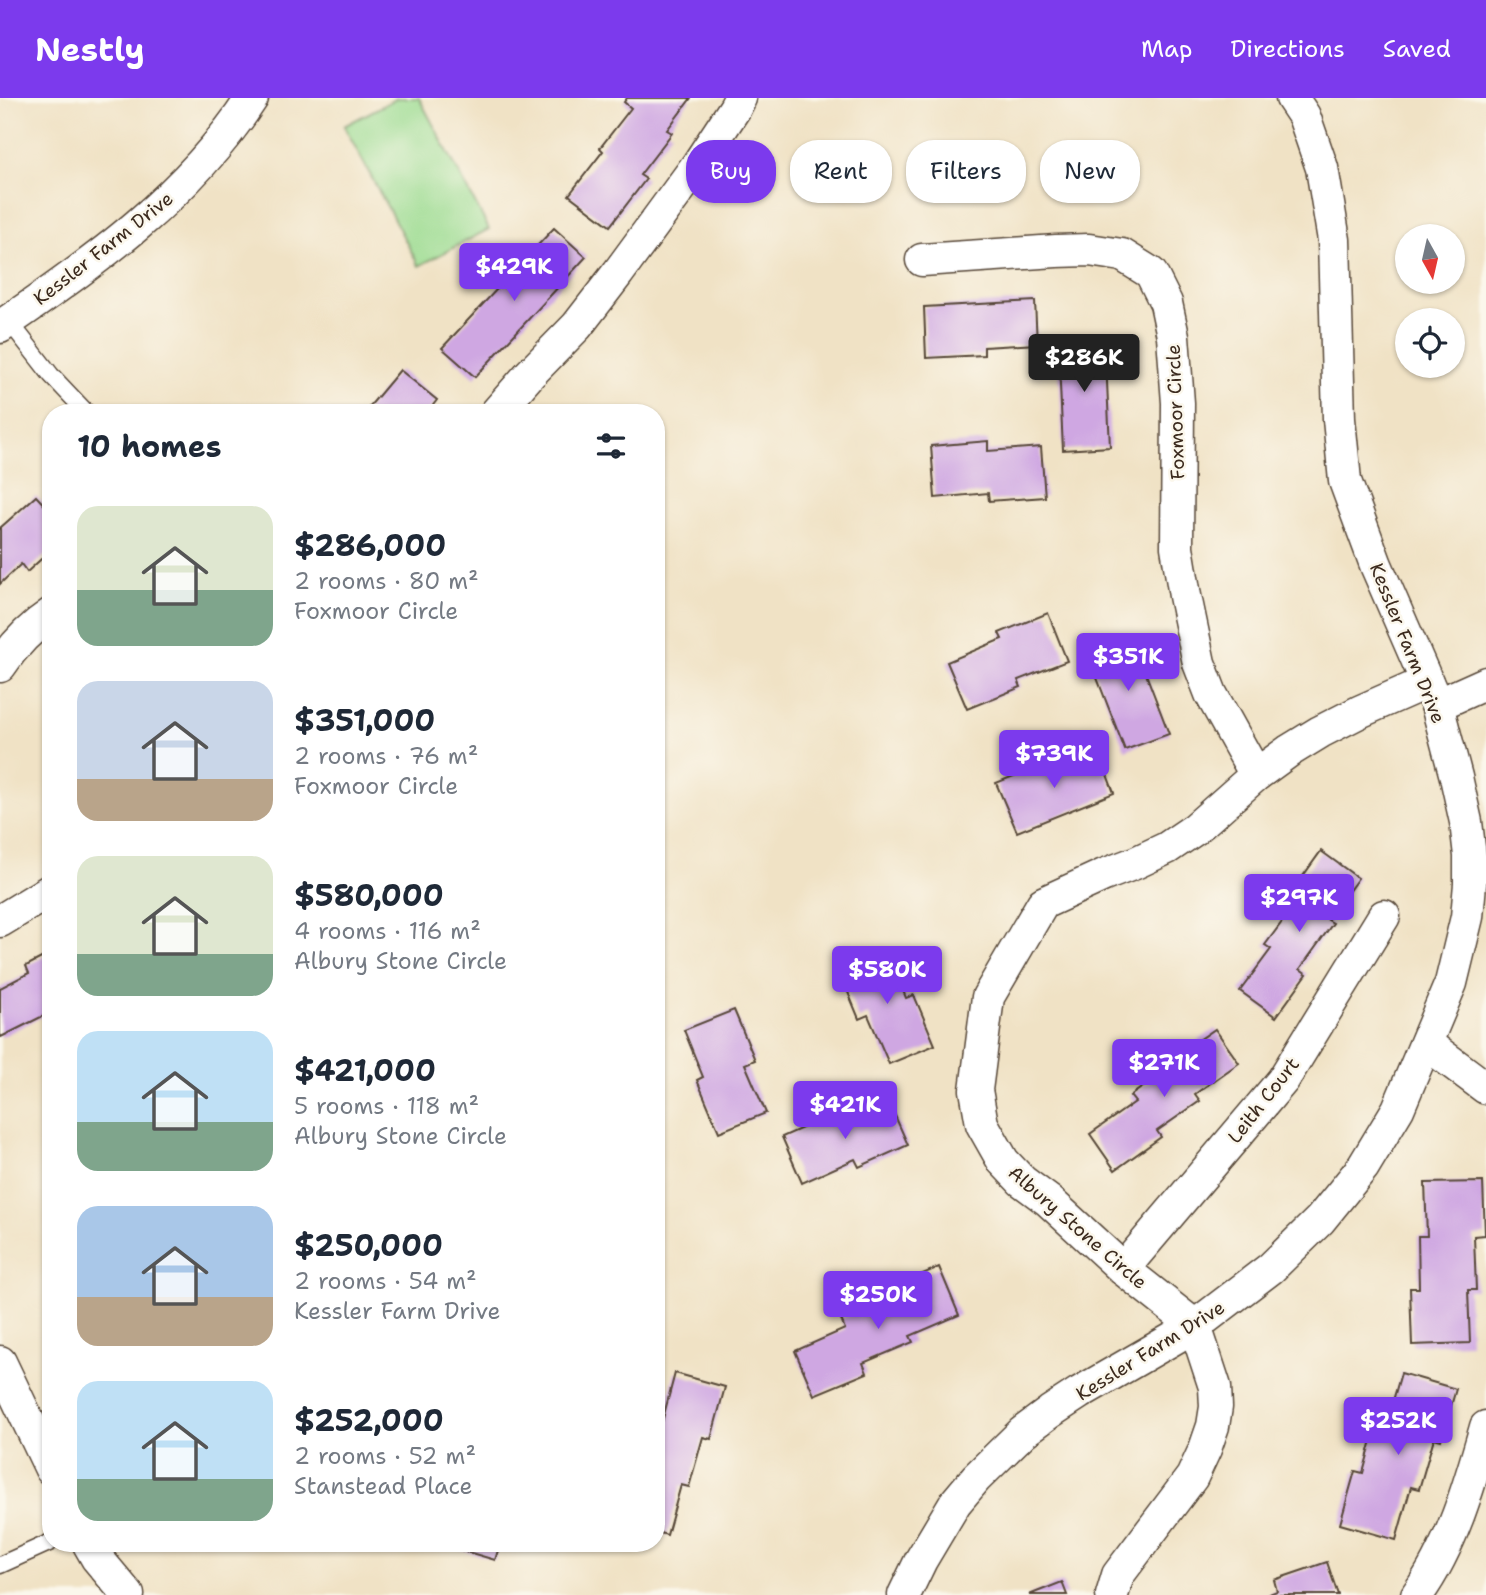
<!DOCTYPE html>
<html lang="en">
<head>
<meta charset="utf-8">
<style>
	:root { --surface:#fff; --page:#f2f2f3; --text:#1f2937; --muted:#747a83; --accent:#7c3aed }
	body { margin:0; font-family:"Shantell Sans",sans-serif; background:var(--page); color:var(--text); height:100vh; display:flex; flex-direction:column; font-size:26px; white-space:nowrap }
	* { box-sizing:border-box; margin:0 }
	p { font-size:23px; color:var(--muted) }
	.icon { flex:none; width:38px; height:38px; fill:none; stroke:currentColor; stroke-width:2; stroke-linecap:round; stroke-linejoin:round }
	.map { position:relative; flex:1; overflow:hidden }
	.sheet { position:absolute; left:42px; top:306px; width:623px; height:1148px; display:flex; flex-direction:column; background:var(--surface); border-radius:28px; box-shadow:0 2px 5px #0004 }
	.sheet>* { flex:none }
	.banner { position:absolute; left:686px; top:42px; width:665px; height:63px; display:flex; gap:14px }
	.needle { width:46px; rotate:172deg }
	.fabs { position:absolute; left:1395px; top:126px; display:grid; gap:14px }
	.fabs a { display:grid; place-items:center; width:70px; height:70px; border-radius:50%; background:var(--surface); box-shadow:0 2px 5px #0004; font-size:35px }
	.price { position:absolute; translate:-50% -60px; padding:0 16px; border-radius:7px; background:var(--accent); color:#fff; font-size:23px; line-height:46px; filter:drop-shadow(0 2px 4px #0008) }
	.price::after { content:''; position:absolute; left:50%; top:42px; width:21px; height:16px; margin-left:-10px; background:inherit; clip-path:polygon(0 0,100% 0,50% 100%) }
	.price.selected { background:#222; color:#fff }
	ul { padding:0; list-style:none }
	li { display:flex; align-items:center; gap:21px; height:175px; padding:0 35px }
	li span { display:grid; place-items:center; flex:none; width:196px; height:140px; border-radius:21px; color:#555 }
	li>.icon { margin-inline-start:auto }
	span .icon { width:84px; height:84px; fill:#fffc; stroke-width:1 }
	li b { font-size:30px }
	h2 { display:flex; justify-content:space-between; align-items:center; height:84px; padding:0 35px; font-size:30px }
	.chip { padding:0 24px; border-radius:28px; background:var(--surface); box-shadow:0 2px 5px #0004; font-size:24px; line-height:63px }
	.chip.selected { background:var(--accent); color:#fff }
	header { display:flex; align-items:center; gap:42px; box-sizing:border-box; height:98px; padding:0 35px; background:var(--accent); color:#fff }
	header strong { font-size:33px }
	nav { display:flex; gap:38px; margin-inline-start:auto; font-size:24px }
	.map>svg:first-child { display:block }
	.green { fill:#9ddc92; stroke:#6c8358; stroke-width:2 }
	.building { fill:#cfa7e2 }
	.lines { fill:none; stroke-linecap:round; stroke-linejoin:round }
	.service-casing { stroke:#564637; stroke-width:19 }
	.minor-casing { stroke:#564637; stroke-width:35 }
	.service { stroke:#fff; stroke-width:16 }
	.minor { stroke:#fff; stroke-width:32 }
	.labels { text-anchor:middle; stroke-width:5; stroke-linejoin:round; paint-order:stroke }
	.street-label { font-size:19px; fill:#3b2a1e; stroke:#fbf7ec }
</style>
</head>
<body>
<header>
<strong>Nestly</strong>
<nav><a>Map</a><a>Directions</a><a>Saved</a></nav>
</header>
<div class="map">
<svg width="1486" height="1497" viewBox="0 0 1486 1497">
	<rect width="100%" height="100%" fill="#fbf7ec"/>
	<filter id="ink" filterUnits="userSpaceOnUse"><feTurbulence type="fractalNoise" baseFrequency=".0143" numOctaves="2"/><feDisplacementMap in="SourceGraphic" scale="14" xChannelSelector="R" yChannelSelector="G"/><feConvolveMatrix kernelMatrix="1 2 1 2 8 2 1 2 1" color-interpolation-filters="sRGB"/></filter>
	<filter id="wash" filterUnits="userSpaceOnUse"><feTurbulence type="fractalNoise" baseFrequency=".00686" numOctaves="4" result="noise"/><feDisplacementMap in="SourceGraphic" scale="28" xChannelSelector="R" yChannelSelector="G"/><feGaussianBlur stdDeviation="1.57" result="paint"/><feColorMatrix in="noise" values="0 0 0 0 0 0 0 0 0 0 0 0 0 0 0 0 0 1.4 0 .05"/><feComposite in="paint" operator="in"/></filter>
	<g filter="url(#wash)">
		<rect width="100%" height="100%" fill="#f0e2c5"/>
		<path class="green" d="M397,0h22l70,131 -70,37 -75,-140z"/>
		<g id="blocks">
			<g class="building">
				<path d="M627,0h64l-24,32 5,3 -32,42 6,4 -36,47 -41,-31 34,-44 -3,-3 31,-40 -7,-6z"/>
				<path d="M554,130l32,29 -111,120 -33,-29z"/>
				<path d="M1035,203l2,43 -53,3v8l-58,3 -2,-51z"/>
				<path d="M1105,241l5,108 -47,3 -5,-109z"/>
				<path d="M400,272l37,30 -10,13h-63z"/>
				<path d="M988,343v10l53,-4 4,50 -56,4 -1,-8 -53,5 -4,-52z"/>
				<path d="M36,398l15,16v38l-24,22 -6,-8 -21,20v-56z"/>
				<path d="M1048,515l19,48 -49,19 3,7 -54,22 -20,-47 55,-23 -3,-6z"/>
				<path d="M1131,537l38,99 -44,16 -38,-98z"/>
				<path d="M1098,653l16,42 -97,39 -21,-49 53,-21 3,7z"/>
				<path d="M1321,753l37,27 -30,42 5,3 -33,46 7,5 -31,43 -36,-26 31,-42 -6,-4 31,-42 -8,-6z"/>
				<path d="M886,850l20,50 8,-3 21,50 -46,19 -21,-49 -9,4 -21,-51z"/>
				<path d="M51,855v51l-4,1 4,7 -50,25 -1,-3v-46l29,-15 -3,-7z"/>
				<path d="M734,912l21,50 -10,4 21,49 -47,19 -22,-52 6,-3 -19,-47z"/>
				<path d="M1215,931l24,34 -44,31 5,7 -43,30 4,6 -46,33 -25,-36 45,-32 -5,-6 44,-31 -4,-5z"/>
				<path d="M888,1002l20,45 -49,22 -4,-8 -53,24 -20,-46 54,-24 3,8z"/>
				<path d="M1483,1084l2,53 -11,1 2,54h-8l2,53 -58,2 -2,-57h9l-1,-52h9l-2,-53z"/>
				<path d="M939,1169l20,48 -49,21 3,6 -50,21 4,10 -53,22 -19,-44 50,-22 -4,-10 50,-21 -4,-9z"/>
				<path d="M675,1275l50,14 -14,52 -8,-2 -14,50 -8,-2 -14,50 -11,-3v-111l6,1z"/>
				<path d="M1401,1275l55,16 -15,51 -7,-2 -15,51 -8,-2 -15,53 -56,-16 15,-53 8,2 14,-51 9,3z"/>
				<path d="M448,1446h52l-5,16 -48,-14z"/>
				<path d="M1327,1464l11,33h-71l10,-4 -3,-11z"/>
				<path d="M1062,1484l5,13h-38z"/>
			</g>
		</g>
	</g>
	<g filter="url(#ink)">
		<use href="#blocks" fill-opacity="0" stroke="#564637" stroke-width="2"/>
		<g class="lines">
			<defs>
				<g id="service">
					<path d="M9,223l42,54 36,38"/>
					<path d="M0,1467l51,-23"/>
				</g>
				<g id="minor">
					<path d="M922,162l134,-9 33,-1 33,5 29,18 15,30 7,33 5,67 -1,144 8,49 14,67 12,31 45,81"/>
					<path d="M0,229c94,-64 189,-132 252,-229"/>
					<path d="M496,315l34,-39 47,-48 41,-53 80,-109 37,-56 5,-10"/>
					<path d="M0,568c14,-21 30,-38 51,-52"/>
					<path d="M1437,607l49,-22"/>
					<path d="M0,823l51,-31"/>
					<path d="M1427,946l59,44"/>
					<path d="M1123,1171l160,-189 101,-164"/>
					<path d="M0,1264l51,107"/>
					<path d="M89,1446l8,14 31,37"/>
					<path d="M904,1497l17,-35 34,-57 21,-25 47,-46 27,-20 29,-19 116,-67 76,-58 49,-48 43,-53 35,-58 53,-126 16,-66 3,-33v-28l-4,-34 -10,-45 -19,-72 -61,-140 -31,-84 -6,-62 -5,-179 -12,-72 -18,-52 -12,-18"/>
					<path d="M1112,1497l6,-20 74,-98 13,-28 8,-23 3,-19 -1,-20 -20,-61 -72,-57 -74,-68 -27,-20 -19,-20 -21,-37 -6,-34 12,-93 55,-94 61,-28 31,-12 32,-15 28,-19 61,-54 33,-24 31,-19 39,-20 68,-30"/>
					<path d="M1417,1497c35,-48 53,-112 69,-168"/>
				</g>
			</defs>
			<use href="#service" class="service-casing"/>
			<use href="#minor" class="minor-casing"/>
			<use href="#service" class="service"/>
			<use href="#minor" class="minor"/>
		</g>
	</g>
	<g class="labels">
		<g class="street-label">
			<text transform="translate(103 150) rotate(-38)" y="7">Kessler Farm Drive</text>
			<text transform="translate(1175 314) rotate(-92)" y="7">Foxmoor Circle</text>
			<text transform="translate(1408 545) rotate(68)" y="7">Kessler Farm Drive</text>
			<text transform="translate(1263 1002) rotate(-52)" y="7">Leith Court</text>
			<text transform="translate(1078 1129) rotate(41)" y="7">Albury Stone Circle</text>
			<text transform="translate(1150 1252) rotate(-32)" y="7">Kessler Farm Drive</text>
		</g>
	</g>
</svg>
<div class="fabs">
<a><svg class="needle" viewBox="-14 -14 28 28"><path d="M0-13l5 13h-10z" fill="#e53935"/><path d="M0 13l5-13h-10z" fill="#747a83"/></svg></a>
<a><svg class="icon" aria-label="locate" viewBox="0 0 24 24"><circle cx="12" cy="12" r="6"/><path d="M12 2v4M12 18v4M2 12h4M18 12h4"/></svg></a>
</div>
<b class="price" style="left:514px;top:205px">$429K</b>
<b class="price selected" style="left:1084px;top:296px">$286K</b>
<b class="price" style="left:1128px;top:595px">$351K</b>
<b class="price" style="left:1054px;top:692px">$739K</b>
<b class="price" style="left:1299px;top:836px">$297K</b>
<b class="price" style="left:887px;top:908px">$580K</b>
<b class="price" style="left:1164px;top:1001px">$271K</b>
<b class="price" style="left:845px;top:1043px">$421K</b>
<b class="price" style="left:878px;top:1233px">$250K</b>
<b class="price" style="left:1398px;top:1359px">$252K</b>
<div class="banner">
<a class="chip selected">Buy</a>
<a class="chip">Rent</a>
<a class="chip">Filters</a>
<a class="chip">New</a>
</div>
<section class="sheet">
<h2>10 homes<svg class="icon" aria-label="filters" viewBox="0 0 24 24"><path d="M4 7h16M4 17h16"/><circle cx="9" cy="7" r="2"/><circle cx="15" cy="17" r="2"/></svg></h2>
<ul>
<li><span style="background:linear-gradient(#dfe7d0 60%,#7fa58c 0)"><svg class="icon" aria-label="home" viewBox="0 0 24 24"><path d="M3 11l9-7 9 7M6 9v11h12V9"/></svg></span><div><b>$286,000</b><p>2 rooms · 80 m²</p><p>Foxmoor Circle</p></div></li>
<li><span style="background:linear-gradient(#c9d6e8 70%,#b9a48a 0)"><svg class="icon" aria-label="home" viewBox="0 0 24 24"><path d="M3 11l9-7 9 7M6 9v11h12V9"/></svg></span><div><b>$351,000</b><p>2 rooms · 76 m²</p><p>Foxmoor Circle</p></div></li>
<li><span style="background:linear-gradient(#dfe7d0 70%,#7fa58c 0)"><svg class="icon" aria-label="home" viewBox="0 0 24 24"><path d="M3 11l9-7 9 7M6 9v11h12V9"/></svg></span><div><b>$580,000</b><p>4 rooms · 116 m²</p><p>Albury Stone Circle</p></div></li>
<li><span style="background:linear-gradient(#bfe0f5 65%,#7fa58c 0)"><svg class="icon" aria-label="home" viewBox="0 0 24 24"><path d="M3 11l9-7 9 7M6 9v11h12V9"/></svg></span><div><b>$421,000</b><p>5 rooms · 118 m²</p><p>Albury Stone Circle</p></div></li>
<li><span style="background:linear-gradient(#a9c7e8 65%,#b9a48a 0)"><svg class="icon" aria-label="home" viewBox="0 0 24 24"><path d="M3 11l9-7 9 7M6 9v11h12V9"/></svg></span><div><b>$250,000</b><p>2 rooms · 54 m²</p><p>Kessler Farm Drive</p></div></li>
<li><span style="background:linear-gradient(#bfe0f5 70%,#7fa58c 0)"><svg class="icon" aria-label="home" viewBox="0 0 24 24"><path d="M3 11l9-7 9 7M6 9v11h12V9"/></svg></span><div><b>$252,000</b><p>2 rooms · 52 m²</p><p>Stanstead Place</p></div></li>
</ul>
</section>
</div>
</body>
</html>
